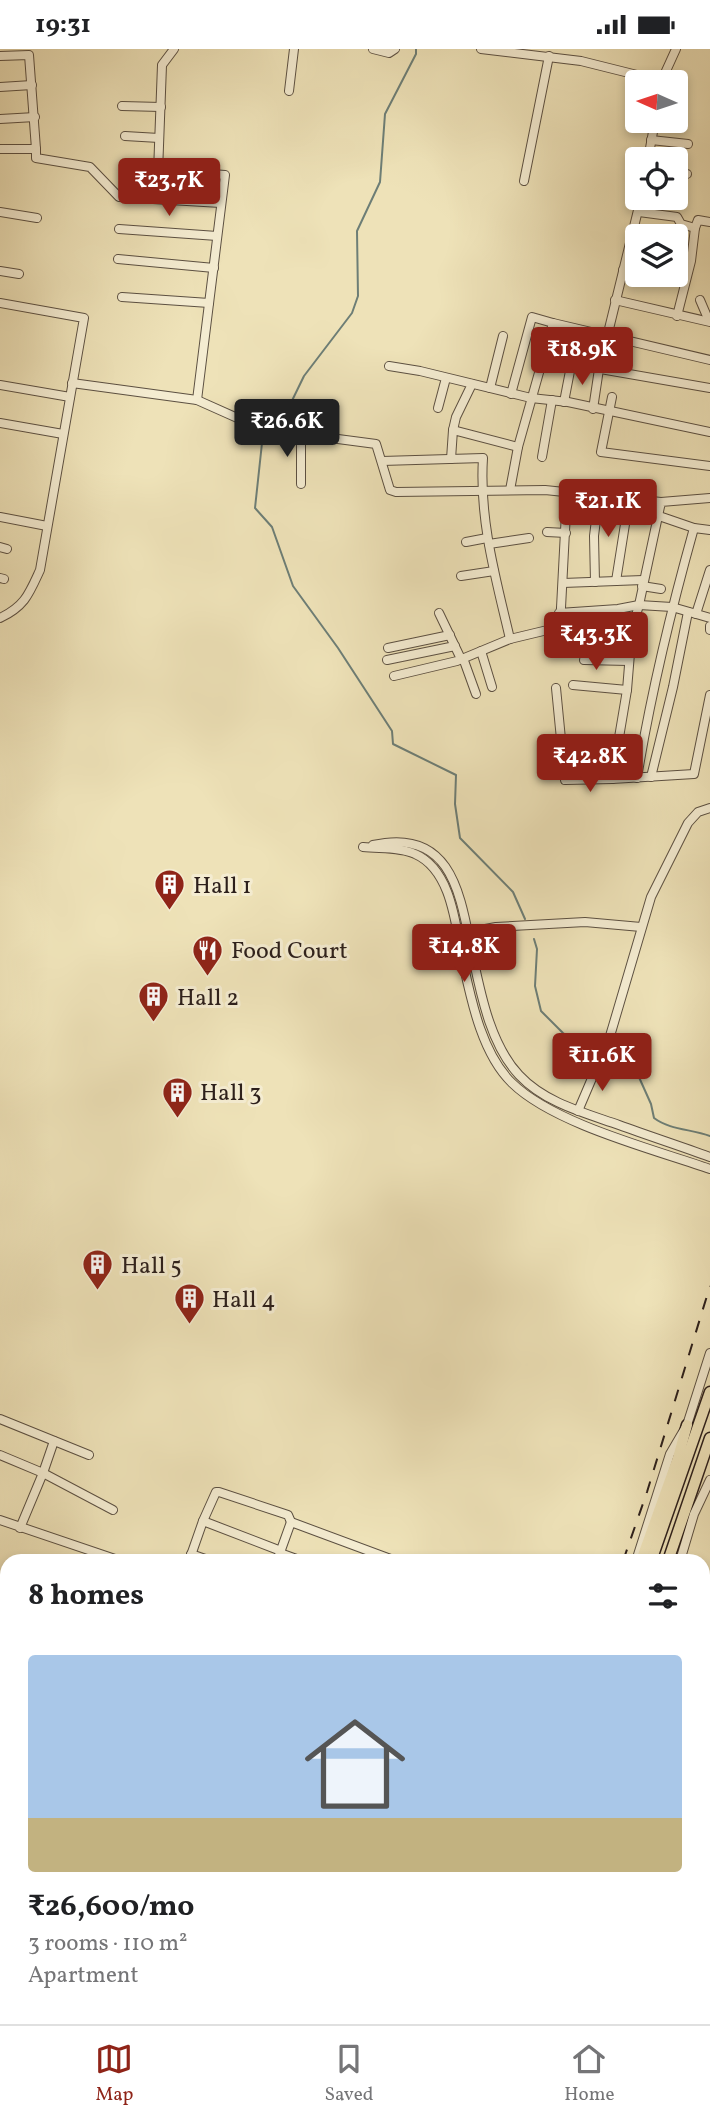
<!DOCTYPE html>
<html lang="en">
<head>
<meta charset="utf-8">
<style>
	:root { --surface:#fff; --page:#f2f2f2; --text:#202124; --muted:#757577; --line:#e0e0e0; --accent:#8f2418 }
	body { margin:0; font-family:Vollkorn,serif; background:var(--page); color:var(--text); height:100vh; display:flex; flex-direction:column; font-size:26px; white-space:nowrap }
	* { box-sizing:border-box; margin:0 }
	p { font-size:23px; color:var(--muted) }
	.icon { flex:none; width:38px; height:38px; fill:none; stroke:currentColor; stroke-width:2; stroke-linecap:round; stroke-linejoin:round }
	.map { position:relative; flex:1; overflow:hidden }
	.drawer { position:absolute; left:0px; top:1505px; width:710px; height:471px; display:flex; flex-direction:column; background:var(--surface); border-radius:21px 21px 0 0; box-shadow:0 4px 10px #0003 }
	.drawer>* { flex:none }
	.needle { width:46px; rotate:273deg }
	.buttons { position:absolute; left:625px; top:21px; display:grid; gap:14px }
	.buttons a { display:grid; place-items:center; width:63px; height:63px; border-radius:7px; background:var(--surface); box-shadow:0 4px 10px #0003; font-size:35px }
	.price { position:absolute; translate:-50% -60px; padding:0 16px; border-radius:7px; background:var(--accent); color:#fff; font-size:23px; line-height:46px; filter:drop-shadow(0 2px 4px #0008) }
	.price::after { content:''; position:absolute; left:50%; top:42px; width:21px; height:16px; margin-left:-10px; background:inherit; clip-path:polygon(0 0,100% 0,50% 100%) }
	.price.current { background:#222; color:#fff }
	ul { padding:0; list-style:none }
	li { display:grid; align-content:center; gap:14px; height:371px; padding:0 28px }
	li+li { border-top:2px solid var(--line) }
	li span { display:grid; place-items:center; height:217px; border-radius:7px; color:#555 }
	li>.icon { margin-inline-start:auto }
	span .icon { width:126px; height:126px; fill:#fffc; stroke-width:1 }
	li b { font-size:30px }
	h2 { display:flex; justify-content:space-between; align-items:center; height:84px; padding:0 28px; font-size:30px }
	.status { display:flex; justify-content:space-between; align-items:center; height:49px; padding:0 35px; background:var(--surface); direction:ltr }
	.status svg { height:19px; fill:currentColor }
	.tabs { display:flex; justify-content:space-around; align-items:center; height:98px; border-top:2px solid var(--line); background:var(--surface); font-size:19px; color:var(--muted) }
	.tabs a { display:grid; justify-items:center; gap:4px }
	.tabs .current { color:var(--accent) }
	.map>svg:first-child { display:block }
	.green { fill:#bbc38d; stroke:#747154; stroke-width:2 }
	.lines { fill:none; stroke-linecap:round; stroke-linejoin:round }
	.stream { stroke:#6d7e76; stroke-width:2 }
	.minor-casing { stroke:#5c5042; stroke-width:10 }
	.highway-casing { stroke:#2c1f1b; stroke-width:13 }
	.minor { stroke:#f4ecd1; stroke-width:8 }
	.highway { stroke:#eee2b8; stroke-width:10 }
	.rail { stroke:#2c1f1b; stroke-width:2; stroke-dasharray:12 12; stroke-linecap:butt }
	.labels { text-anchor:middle; stroke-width:6; stroke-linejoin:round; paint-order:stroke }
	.poi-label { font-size:24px; fill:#2c1f1b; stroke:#f4ecd1; text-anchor:start }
</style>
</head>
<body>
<div class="status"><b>19:31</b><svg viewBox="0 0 49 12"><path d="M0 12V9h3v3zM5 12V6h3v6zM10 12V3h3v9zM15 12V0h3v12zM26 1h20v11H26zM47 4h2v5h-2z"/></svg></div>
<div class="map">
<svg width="710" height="1975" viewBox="0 0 710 1975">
	<rect width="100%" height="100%" fill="#eee2b8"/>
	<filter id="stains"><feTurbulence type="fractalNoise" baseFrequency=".00286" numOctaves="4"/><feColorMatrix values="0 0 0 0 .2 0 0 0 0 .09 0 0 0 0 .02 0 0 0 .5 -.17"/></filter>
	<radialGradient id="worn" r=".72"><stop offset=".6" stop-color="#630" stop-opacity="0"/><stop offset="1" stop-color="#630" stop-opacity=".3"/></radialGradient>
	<g class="green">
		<path d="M0,1781l7,2v110l-7,-1z"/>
		<path d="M381,1969h93l-2,6h-92z"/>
	</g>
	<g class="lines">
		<g class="stream">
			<path d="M275,377l11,-13 18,-37 48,-63 6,-17 -1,-65 23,-49 5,-68 31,-60v-5"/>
			<path d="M269,385l-7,9 -7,65 17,19 21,59 45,62 54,83 1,13 63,31 -1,29 5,34 53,54 12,27"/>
			<path d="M534,890l3,10 -2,37 6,25 22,22 33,26"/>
			<path d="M601,1013c11,8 24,8 37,13l13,29 3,14c16,12 37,11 56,18"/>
		</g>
		<defs>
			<g id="minor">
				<path d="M373,0l16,4 6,-4"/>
				<path d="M481,0l100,12 80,20"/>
				<path d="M0,7l29,-1 7,94h-36"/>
				<path d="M661,33l15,-33"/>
				<path d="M0,38l32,-2"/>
				<path d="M289,42l5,-42"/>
				<path d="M122,57l39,1"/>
				<path d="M0,70l35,-2"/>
				<path d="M125,87l34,2"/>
				<path d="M651,91l37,4"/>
				<path d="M36,100v9l54,9 29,30 102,6"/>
				<path d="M648,110l7,-38"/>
				<path d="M127,121l31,3"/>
				<path d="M158,121l67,5 -28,225"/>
				<path d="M676,124l11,1"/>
				<path d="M524,132l25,-125"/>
				<path d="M157,150l5,-134 12,-16"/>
				<path d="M0,163l37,6"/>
				<path d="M639,163l38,5 4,7 14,4 3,-8 12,2"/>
				<path d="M119,180l98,7"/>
				<path d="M118,210l96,9"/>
				<path d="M623,221l14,3"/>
				<path d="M0,222l19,3"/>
				<path d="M643,226l22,5"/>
				<path d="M122,248l87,6"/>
				<path d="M615,251l95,22"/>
				<path d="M700,251l9,21"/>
				<path d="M0,254l84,15 -44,252c-11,24 -15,36 -40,48"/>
				<path d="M677,267l14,-55 4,-33"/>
				<path d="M607,288l34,-139"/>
				<path d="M543,310l167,29"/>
				<path d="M389,317l31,5 111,27 37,4 142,30"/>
				<path d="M72,334l125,17 65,29 114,15 14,46 6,2 149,-2 116,12"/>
				<path d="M0,336l70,12"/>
				<path d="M490,339l13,-52"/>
				<path d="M511,345l21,-77 21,6"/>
				<path d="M612,348l-11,55 109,14"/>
				<path d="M564,353l6,-31"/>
				<path d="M438,359l8,-30"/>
				<path d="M593,360l6,-40"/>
				<path d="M0,374l63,11"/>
				<path d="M453,381l3,-13 16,-33"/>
				<path d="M542,408l10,-57"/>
				<path d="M451,410l2,-29 65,17"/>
				<path d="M382,412l101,-3c-4,62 13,121 27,181"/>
				<path d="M301,435v-50"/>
				<path d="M510,441l8,-43 35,-124 157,37"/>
				<path d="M710,449l-49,4 -22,103 -7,24 -5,61 -15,89 82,-5 16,-79"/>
				<path d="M659,467l35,12 16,2"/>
				<path d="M0,468l47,9"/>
				<path d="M547,483l19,1"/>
				<path d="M466,493l21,-4"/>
				<path d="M489,495l40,-6"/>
				<path d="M0,498l7,2"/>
				<path d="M461,527l33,-5"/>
				<path d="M0,529l4,1"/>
				<path d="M616,532l13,-82"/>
				<path d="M595,533l-1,-46 5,-40"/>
				<path d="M563,534l80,-3"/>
				<path d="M642,537l19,3"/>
				<path d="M439,564l22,46"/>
				<path d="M559,564l59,-4 21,-4 33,2 38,11"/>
				<path d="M696,565l14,-44"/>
				<path d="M710,577v4"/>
				<path d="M560,578l7,-134"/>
				<path d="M388,599l62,-13"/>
				<path d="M481,602l11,36"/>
				<path d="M463,609l13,36"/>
				<path d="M387,611l68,-14"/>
				<path d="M584,611l45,1"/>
				<path d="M394,627l63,-15 53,-22 50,-12 72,2"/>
				<path d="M573,636l54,5"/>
				<path d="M556,639l9,92 47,-1"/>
				<path d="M587,699l30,1"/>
				<path d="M651,728l22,-90 15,-75"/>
				<path d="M637,729c14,-85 34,-168 57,-250"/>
				<path d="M373,796c84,-19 88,59 101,117 8,38 18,84 45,113 26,28 66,38 100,50 30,11 61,21 91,32"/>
				<path d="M363,798c17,2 37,0 52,7 39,17 41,78 49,113 8,37 19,88 48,116 42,41 141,66 198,86"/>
				<path d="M464,884l32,-6 89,-5 56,5"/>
				<path d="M578,1062l32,-75 41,-139 37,-74 10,-11 12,-4"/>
				<path d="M0,1370l89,36"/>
				<path d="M0,1406l43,18 70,37"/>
				<path d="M0,1471l121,41"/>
				<path d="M203,1472l13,-29h3l69,23 3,7"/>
				<path d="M20,1479l23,-55 11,-32"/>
				<path d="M280,1504l22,8"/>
				<path d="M191,1505l20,7"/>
				<path d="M189,1512l14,-40 78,30"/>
				<path d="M277,1512l14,-39 105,39"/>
				<path d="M636,1512l34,-107 17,-29 23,-72"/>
				<path d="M680,1512l14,-47 16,-34"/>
				<path d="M704,1581l6,3"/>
				<path d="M528,1971l16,4"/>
				<path d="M278,1972v-3"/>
				<path d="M15,1975l1,-6"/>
				<path d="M106,1975l1,-6"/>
				<path d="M152,1975v-6"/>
				<path d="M202,1975l2,-6"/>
				<path d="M242,1975l1,-6"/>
				<path d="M265,1975l1,-6"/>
				<path d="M293,1975l1,-6"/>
				<path d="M314,1975l2,-6"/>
				<path d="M337,1975l1,-6"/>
				<path d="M360,1975l2,-6"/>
				<path d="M376,1975l2,-6"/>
				<path d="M488,1975l2,-6"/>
			</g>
			<g id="highway">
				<path d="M641,1512l37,-103 9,-33"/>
				<path d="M651,1512l59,-169"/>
				<path d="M668,1512l42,-123"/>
				<path d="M499,1975l2,-6"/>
				<path d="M515,1975l2,-6"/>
			</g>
		</defs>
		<use href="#minor" class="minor-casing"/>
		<use href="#highway" class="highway-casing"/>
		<use href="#minor" class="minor"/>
		<use href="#highway" class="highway"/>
		<path class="rail" d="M623,1512l24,-69 63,-206"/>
	</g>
	<defs>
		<symbol id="building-pin" viewBox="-11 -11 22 30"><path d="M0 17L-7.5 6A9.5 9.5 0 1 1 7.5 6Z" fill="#8f2418" stroke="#f4ecd1"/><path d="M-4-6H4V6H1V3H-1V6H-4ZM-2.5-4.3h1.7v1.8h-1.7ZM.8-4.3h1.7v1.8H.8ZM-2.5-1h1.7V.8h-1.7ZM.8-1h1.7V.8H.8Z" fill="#fff"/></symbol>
		<symbol id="restaurant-pin" viewBox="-11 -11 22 30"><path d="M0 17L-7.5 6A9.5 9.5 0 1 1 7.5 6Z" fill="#8f2418" stroke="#f4ecd1"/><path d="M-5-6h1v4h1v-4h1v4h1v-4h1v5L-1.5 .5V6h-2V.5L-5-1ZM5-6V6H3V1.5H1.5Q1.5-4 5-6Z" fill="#fff"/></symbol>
	</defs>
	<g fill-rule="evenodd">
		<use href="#building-pin" x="152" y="818" width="35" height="47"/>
		<use href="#restaurant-pin" x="190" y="884" width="35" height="47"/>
		<use href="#building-pin" x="136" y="930" width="35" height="47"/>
		<use href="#building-pin" x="160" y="1026" width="35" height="47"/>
		<use href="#building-pin" x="80" y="1198" width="35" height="47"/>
		<use href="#building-pin" x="172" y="1232" width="35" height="47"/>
	</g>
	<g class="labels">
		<g class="poi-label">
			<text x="193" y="844">Hall 1</text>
			<text x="231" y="909">Food Court</text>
			<text x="177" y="956">Hall 2</text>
			<text x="200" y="1051">Hall 3</text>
			<text x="121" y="1224">Hall 5</text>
			<text x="212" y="1258">Hall 4</text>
		</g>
	</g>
	<rect width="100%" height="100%" filter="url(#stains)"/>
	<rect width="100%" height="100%" fill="url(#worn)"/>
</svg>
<div class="buttons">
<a><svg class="needle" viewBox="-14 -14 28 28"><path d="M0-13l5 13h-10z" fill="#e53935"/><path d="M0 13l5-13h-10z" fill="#757577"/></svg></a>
<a><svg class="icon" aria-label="locate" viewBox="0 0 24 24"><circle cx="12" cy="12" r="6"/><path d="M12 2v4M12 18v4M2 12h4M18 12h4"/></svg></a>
<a><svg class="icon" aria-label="layers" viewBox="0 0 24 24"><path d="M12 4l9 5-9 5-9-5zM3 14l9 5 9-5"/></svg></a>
</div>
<b class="price" style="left:169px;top:169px">₹23.7K</b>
<b class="price" style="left:582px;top:338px">₹18.9K</b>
<b class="price current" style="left:287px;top:410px">₹26.6K</b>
<b class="price" style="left:608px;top:490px">₹21.1K</b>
<b class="price" style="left:596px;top:623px">₹43.3K</b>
<b class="price" style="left:590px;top:745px">₹42.8K</b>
<b class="price" style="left:464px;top:935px">₹14.8K</b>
<b class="price" style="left:602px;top:1044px">₹11.6K</b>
<section class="drawer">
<h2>8 homes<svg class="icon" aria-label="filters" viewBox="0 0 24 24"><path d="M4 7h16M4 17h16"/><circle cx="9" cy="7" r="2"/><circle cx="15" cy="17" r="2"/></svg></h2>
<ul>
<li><span style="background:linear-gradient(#a9c7e8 75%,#c2b280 0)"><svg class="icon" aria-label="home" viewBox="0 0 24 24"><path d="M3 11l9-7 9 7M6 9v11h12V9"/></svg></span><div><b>₹26,600/mo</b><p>3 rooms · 110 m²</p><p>Apartment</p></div></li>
</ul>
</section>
</div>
<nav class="tabs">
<a class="current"><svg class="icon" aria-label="map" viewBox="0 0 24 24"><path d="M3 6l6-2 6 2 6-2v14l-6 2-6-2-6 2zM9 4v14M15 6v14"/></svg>Map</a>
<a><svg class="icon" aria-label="saved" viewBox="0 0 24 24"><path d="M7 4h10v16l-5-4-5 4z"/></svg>Saved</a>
<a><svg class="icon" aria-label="home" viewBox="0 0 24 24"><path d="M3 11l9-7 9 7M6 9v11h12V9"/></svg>Home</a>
</nav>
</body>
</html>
